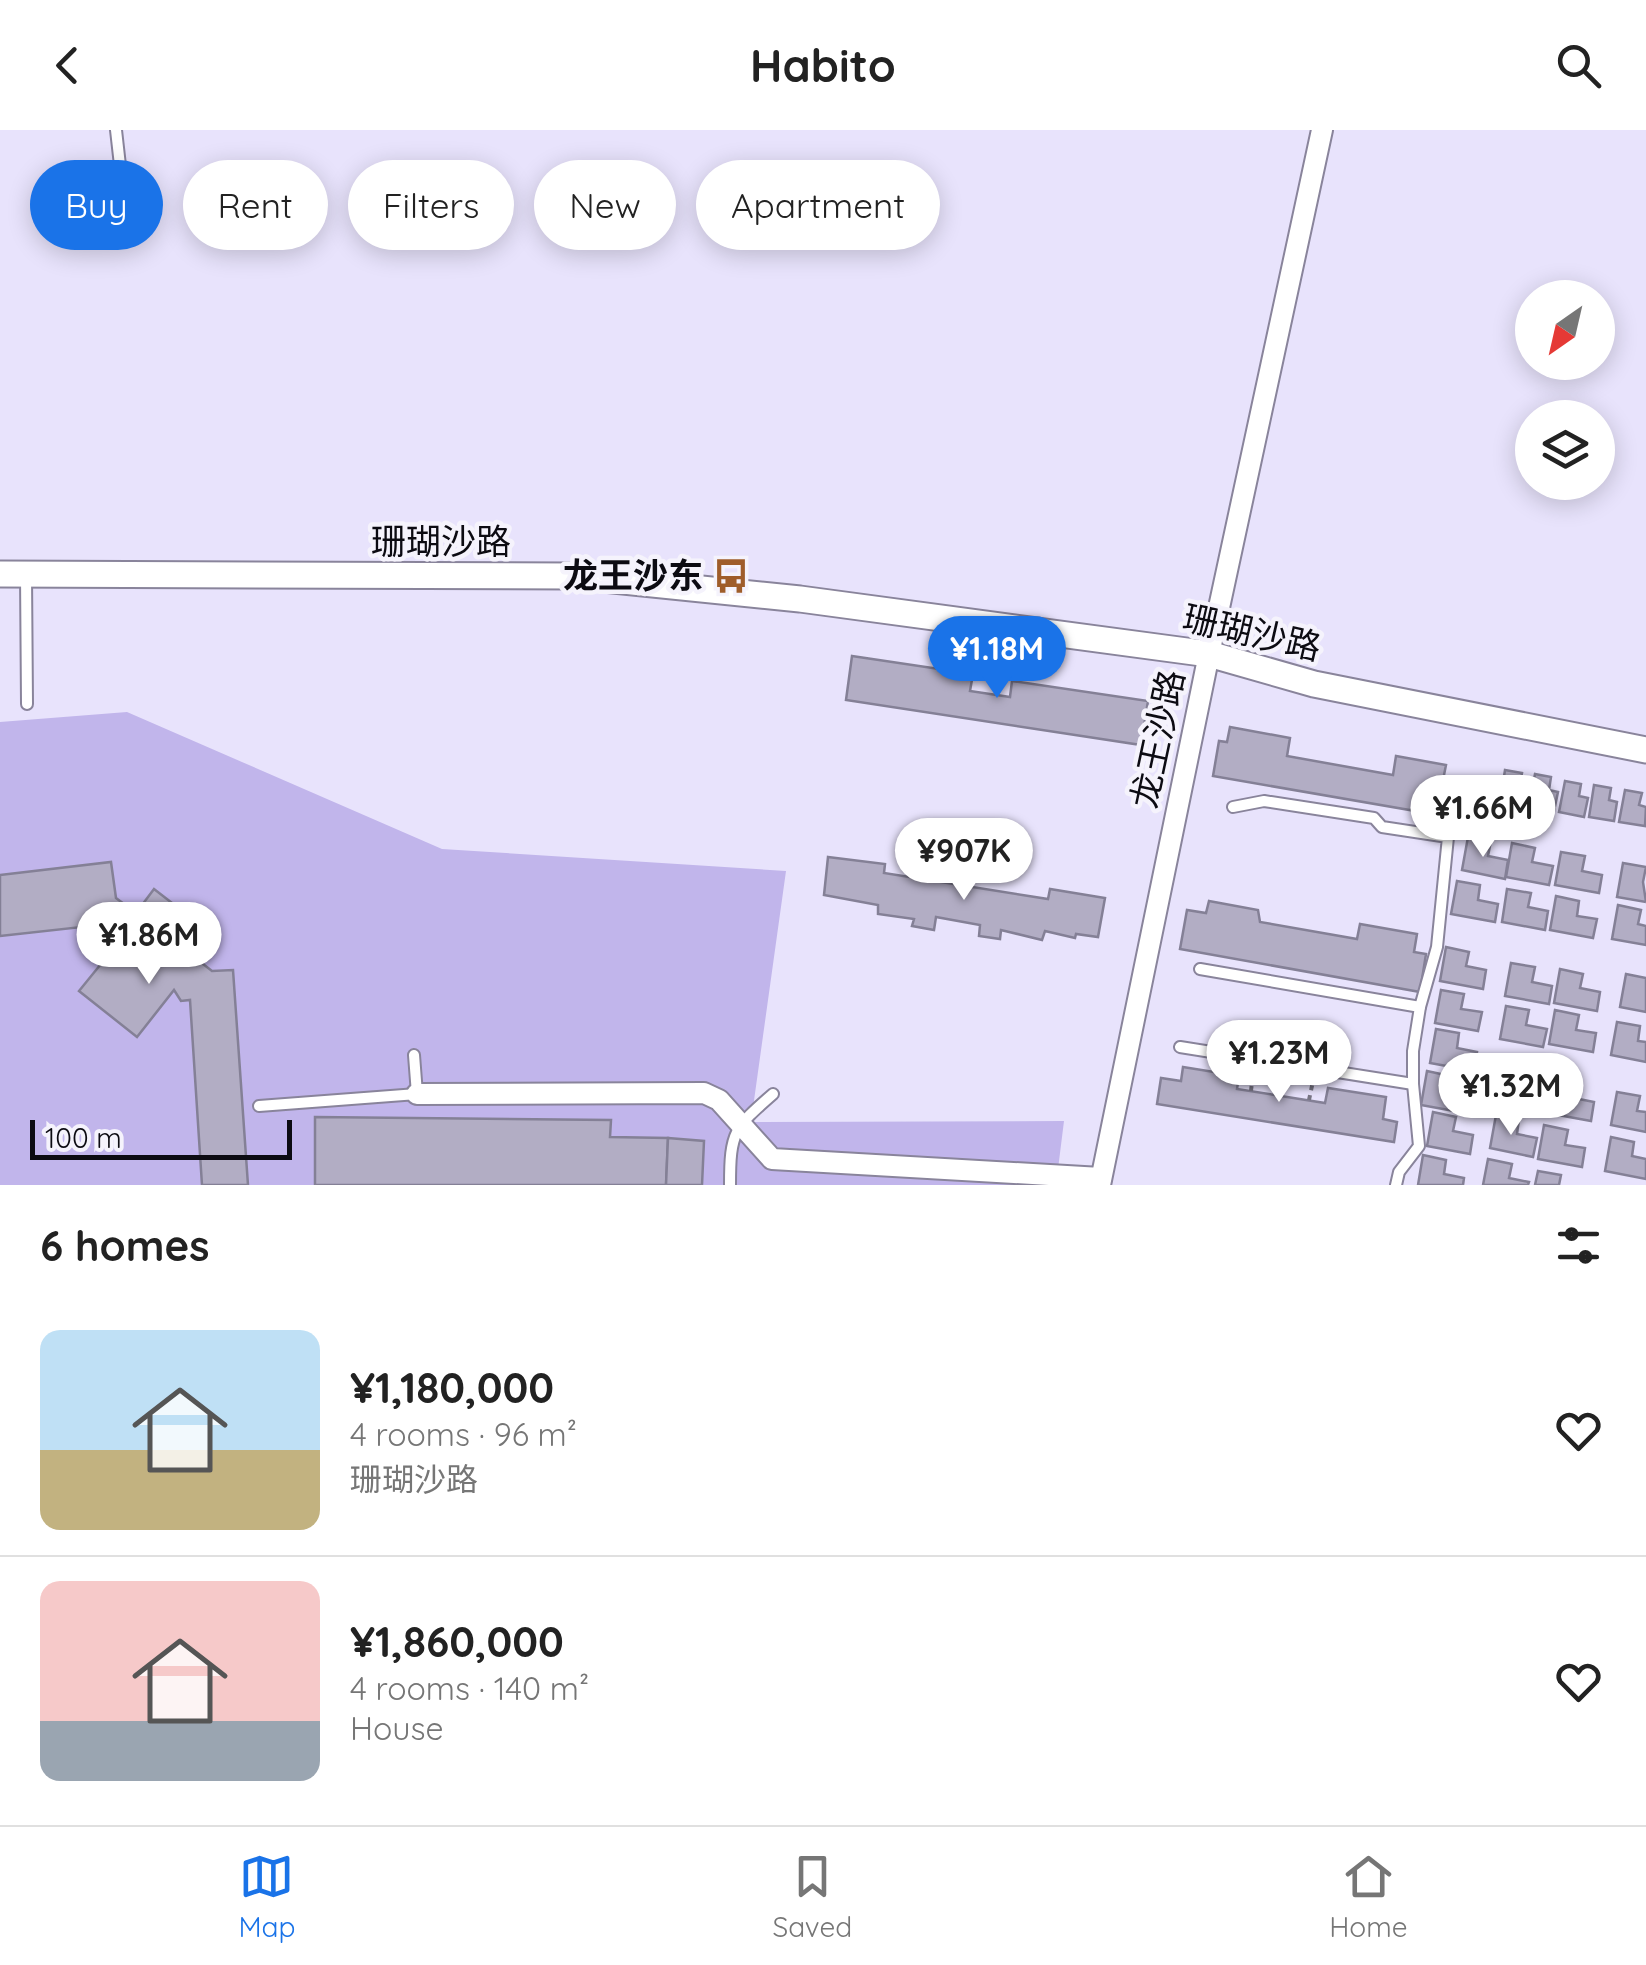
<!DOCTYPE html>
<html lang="en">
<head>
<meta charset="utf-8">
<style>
	:root { --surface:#fff; --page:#f6f6f6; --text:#222; --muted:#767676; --line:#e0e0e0; --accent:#1a73e8 }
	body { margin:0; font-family:Quicksand,"Noto Sans SC",sans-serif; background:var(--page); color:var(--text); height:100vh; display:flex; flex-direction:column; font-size:38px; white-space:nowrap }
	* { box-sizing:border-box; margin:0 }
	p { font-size:32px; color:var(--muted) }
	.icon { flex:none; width:55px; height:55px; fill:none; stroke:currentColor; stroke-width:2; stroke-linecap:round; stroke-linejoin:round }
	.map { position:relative; height:1055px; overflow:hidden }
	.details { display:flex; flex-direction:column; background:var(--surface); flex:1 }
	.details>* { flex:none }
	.top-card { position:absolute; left:30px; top:30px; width:1000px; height:90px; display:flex; gap:20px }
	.needle { width:65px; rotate:214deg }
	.tools { position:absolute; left:1515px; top:150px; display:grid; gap:20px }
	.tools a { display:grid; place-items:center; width:100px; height:100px; border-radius:50%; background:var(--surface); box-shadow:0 5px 25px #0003; font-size:50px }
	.scale { position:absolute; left:30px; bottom:25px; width:262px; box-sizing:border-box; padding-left:10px; border:5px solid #0c0b12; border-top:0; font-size:28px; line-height:35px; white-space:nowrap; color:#0c0b12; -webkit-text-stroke:8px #f5f3fc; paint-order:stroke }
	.price { position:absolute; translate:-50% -85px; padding:0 22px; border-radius:35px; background:#fff; color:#222; font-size:32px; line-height:65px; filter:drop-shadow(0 2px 5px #0008) }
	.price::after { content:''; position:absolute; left:50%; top:60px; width:30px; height:22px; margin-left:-15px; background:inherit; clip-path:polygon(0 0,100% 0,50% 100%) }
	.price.on { background:var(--accent); color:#fff }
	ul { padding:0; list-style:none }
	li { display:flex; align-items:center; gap:30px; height:250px; padding:0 40px }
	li+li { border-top:2px solid var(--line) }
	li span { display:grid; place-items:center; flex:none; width:280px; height:200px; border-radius:20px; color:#555 }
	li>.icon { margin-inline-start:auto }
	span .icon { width:120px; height:120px; fill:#fffc; stroke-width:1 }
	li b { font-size:42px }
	h2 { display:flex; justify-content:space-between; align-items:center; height:120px; padding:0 40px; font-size:42px }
	.chip { padding:0 35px; border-radius:45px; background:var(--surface); box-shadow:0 5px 25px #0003; font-size:35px; line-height:90px }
	.chip.on { background:var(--accent); color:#fff }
	header { display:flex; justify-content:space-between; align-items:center; height:130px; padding:0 40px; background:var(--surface); font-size:45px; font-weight:700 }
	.tabs { display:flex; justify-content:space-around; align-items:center; height:140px; border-top:2px solid var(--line); background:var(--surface); font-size:28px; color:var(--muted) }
	.tabs a { display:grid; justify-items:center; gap:5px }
	.tabs .on { color:var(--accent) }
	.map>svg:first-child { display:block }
	.green { fill:#c1b5eb }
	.building { fill:#b2adc4; stroke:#848096; stroke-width:2.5 }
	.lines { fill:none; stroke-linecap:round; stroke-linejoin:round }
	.service-casing { stroke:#89849b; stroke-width:14 }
	.minor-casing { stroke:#89849b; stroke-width:24 }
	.tertiary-casing { stroke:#89849b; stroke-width:29 }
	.path { stroke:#787584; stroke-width:4; stroke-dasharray:5 5; stroke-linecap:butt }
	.service { stroke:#fff; stroke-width:10 }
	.minor { stroke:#fff; stroke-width:20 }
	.tertiary { stroke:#fff; stroke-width:25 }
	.labels { text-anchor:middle; stroke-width:9; stroke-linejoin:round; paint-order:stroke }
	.street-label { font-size:35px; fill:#0c0b12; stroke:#f5f3fc }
	.poi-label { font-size:35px; font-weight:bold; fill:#0c0b12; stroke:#f5f3fc; text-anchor:end }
</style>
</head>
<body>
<header><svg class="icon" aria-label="back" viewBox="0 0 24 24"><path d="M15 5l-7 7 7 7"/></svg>Habito<svg class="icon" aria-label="search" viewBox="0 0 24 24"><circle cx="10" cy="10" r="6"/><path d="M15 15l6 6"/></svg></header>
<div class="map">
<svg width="1646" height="1055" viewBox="0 0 1646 1055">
	<rect width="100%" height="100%" fill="#e8e3fc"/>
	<path class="green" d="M127,582l315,137 344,22 -35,251 313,-1 -8,64h-1056v-463z"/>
	<g class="building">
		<path d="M852,526l121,18 -3,17 40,6 2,-16 136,20 -7,44 -295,-45z"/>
		<path d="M1230,597l60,11 -3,18 106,19 3,-19 50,9 -3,15 13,3 -6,34 -237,-41 6,-35 8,1z"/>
		<path d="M1505,640l17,3 -2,12 8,2 -3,19 -25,-4z"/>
		<path d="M1535,644l16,3 -2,13 9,2 -4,19 -25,-5z"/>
		<path d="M1565,651l16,3 -2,12 9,2 -4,19 -25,-5z"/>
		<path d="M1594,655l17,3 -2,12 8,2 -3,19 -25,-4z"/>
		<path d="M1625,660l17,3 -3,12 7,2 -1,19 -26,-4z"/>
		<path d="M1468,707l23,4 -3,15 20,4 -3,19 -43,-9z"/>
		<path d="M1512,713l23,5 -3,14 21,4 -4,19 -43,-8z"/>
		<path d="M1561,722l24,4 -3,15 20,4 -3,18 -44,-8z"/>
		<path d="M828,727l57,7 -1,9 164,26 2,-10 55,9 -7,39 -22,-3 -1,4 -30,-7 -3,9 -41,-10 -1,9 -21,-3 1,-11 -44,-8 -2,13 -22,-4 2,-7 -36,-5v-9l-54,-10z"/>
		<path d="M111,732l5,36 20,15 18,-24 58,45 -18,23 18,14 21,-1 15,215h-46l-12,-185 -9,1 -7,-11 -37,47 -58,-46 39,-48 -9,-7 -17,2 -2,-12 -90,10v-61z"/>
		<path d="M1623,733l23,4 -3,15 3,20 -29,-5z"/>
		<path d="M1457,751l23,4 -2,15 20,4 -3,18 -44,-8z"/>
		<path d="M1507,759l24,4 -3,14 20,4 -3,19 -43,-8z"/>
		<path d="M1556,766l23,5 -2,15 20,3 -4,19 -43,-8z"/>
		<path d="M1209,771l49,9 2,12 97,17 3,-15 57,10 -3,18 12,2 -6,38 -240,-43 7,-39 19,3z"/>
		<path d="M1618,775l23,5 -3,14 8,2v19l-34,-6z"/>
		<path d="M1446,817l23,5 -3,14 20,4 -3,19 -43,-8z"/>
		<path d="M1511,833l24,4 -3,15 20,4 -3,18 -44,-8z"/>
		<path d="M1560,839l23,5 -3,14 20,4 -3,19 -43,-8z"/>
		<path d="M1626,844l20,4v34l-26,-5z"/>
		<path d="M1441,860l23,4 -3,15 21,3 -4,19 -43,-8z"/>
		<path d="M1506,876l23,4 -3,15 21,4 -4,18 -43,-8z"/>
		<path d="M1555,880l24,5 -3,15 20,3 -3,19 -44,-8z"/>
		<path d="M1617,892l23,4 -2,15 8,1v20l-35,-7z"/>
		<path d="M1436,899l23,4 -2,15 20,4 -3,19 -44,-8z"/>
		<path d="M1183,937l56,9 -2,13 88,14 3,-15 58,9 -3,22 14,3 -3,20 -237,-38 4,-26 20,3z"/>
		<path d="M1427,941l23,5 -2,14 20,4 -3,19 -44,-8z"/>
		<path d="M1500,944l24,4 -3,15 20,4 -3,18 -44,-8z"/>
		<path d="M1553,949l23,5 -2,14 20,4 -3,19 -44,-8z"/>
		<path d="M1617,962l23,4 -3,15 9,1v20l-35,-7z"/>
		<path d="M1433,982l23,5 -3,14 20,4 -3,19 -43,-8z"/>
		<path d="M1496,985l23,4 -2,15 20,4 -4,19 -43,-9z"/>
		<path d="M315,987l296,3 -1,17 58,1 -2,47h-351z"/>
		<path d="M1544,995l24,5 -3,15 20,3 -3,19 -44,-8z"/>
		<path d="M1611,1007l23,5 -2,14 14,3v20l-41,-8z"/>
		<path d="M668,1008l36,3 -2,44h-36z"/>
		<path d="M1423,1025l23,5 -2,14 20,4 -1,7h-45z"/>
		<path d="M1488,1029l24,5 -3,14 20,4 -1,3h-45z"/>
		<path d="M1538,1041l23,4 -2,10h-24z"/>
	</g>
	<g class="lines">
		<defs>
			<g id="service">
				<path d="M116,0l7,62"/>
				<path d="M26,445l1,129"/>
				<path d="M1233,677l31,-6 110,17 8,9 66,10 -11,110 -17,60 -7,44v33l6,62 -20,26 -3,13"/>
				<path d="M1200,839l220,38"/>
				<path d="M1180,917l233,37"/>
				<path d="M259,976l158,-12 -3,-39"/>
				<path d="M730,1055c0,-53 4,-57 43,-91"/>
			</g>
			<g id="minor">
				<path d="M417,964l287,-1 15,7 53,59 329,19"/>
				<path d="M1100,1055l109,-531 113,-524"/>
			</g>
			<path id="tertiary" d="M0,444l574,2 226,23 409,55 105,30 332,66"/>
		</defs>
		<use href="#service" class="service-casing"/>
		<use href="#minor" class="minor-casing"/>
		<use href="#tertiary" class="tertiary-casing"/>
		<g class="path">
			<path d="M1251,961l2,-18"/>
			<path d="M1309,970l4,-19"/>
		</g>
		<use href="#service" class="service"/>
		<use href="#minor" class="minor"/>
		<use href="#tertiary" class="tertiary"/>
	</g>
	<defs>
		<symbol id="bus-bare" viewBox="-9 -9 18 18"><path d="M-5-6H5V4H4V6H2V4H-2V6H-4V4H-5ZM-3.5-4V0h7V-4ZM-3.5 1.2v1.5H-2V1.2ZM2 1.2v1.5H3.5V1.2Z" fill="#9f5d2a" stroke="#f5f3fc" stroke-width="2.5" paint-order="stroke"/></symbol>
	</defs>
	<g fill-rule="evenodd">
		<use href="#bus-bare" x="706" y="421" width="50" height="50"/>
	</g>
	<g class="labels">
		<g class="street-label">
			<text x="441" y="424">珊瑚沙路</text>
			<text transform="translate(1252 503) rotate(13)" y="12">珊瑚沙路</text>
			<text transform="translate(1158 609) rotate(-78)" y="12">龙王沙路</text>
		</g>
		<g class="poi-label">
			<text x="703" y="458">龙王沙东</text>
		</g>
	</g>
</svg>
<div class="tools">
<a><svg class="needle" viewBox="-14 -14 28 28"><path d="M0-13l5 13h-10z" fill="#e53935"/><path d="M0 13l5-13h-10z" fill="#767676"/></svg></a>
<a><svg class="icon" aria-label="layers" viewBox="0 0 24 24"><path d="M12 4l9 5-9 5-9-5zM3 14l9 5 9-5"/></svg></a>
</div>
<div class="scale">100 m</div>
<b class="price on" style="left:997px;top:571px">¥1.18M</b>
<b class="price" style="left:1483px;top:730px">¥1.66M</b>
<b class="price" style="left:964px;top:773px">¥907K</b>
<b class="price" style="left:149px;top:857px">¥1.86M</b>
<b class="price" style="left:1279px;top:975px">¥1.23M</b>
<b class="price" style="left:1511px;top:1008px">¥1.32M</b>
<div class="top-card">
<a class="chip on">Buy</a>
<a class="chip">Rent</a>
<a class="chip">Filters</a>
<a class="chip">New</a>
<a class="chip">Apartment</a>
</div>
</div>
<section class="details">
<h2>6 homes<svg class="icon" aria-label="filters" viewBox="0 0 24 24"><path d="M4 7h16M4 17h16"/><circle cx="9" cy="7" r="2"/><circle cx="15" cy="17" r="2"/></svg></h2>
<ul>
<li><span style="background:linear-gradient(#bfe0f5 60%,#c2b280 0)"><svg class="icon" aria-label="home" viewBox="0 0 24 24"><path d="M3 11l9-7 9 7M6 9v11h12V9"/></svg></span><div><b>¥1,180,000</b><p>4 rooms · 96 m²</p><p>珊瑚沙路</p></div><svg class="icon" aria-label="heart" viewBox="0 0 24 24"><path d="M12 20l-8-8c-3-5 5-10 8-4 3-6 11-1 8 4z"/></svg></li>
<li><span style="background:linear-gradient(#f6c9c9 70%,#9aa5b1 0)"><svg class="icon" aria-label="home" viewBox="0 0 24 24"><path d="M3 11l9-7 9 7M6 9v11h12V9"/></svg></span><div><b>¥1,860,000</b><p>4 rooms · 140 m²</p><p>House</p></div><svg class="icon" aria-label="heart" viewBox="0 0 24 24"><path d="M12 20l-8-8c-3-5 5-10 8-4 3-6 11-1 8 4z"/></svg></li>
</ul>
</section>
<nav class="tabs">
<a class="on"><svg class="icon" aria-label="map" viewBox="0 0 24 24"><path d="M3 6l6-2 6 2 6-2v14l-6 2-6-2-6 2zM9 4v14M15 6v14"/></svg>Map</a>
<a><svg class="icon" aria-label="saved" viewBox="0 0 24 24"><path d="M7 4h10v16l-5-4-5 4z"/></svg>Saved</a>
<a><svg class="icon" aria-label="home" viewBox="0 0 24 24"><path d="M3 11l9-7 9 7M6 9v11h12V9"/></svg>Home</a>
</nav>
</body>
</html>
